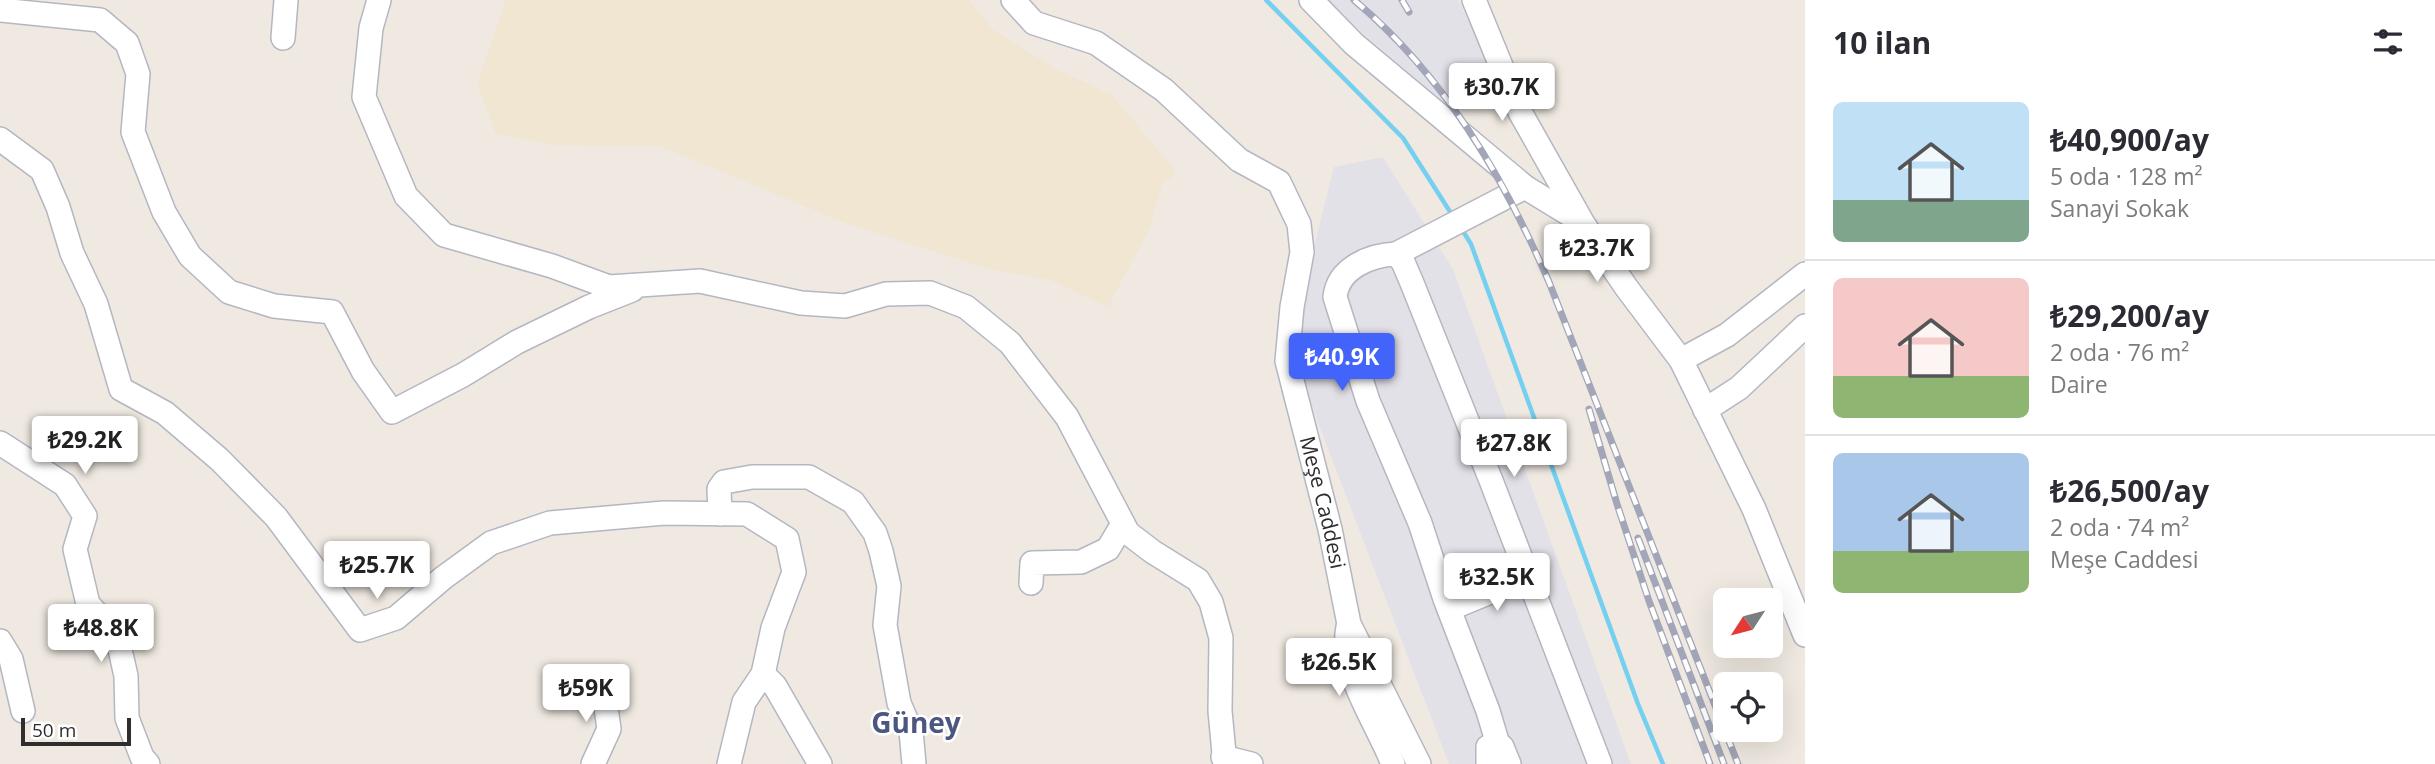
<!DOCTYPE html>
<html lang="tr">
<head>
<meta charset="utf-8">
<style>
	:root { --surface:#fff; --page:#f7f7f7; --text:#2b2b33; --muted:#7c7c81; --line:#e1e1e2; --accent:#4264fb }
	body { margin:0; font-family:"Open Sans",sans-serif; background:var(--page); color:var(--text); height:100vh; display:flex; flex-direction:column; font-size:26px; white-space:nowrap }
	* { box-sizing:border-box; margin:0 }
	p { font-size:23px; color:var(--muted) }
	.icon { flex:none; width:38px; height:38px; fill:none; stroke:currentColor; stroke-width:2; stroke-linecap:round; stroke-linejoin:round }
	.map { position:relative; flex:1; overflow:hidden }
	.drawer { display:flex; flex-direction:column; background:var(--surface); width:630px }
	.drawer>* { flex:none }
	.needle { width:46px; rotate:234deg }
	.buttons { position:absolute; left:1713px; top:588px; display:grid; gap:14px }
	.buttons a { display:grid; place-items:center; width:70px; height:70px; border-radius:10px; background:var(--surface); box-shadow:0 7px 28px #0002; font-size:35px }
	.scale { position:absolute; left:21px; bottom:18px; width:110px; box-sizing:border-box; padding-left:7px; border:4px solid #2e2e2e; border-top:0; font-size:19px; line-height:24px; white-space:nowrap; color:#2e2e2e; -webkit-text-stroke:5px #fff; paint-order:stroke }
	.price { position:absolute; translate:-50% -60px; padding:0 16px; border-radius:7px; background:#fff; color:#222; font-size:23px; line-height:46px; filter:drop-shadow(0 2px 4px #0008) }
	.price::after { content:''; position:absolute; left:50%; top:42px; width:21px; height:16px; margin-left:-10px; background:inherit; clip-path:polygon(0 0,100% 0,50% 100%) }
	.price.on { background:var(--accent); color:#fff }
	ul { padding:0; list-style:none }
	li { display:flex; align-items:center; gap:21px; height:175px; padding:0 28px }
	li+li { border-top:2px solid var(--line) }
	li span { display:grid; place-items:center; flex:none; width:196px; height:140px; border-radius:10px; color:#555 }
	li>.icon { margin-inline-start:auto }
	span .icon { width:84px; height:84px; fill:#fffc; stroke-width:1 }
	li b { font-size:30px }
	h2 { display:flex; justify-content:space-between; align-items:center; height:84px; padding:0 28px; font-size:30px }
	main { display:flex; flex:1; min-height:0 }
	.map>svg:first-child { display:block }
	.industrial { fill:#e3e1e8 }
	.education { fill:#f0e6d1 }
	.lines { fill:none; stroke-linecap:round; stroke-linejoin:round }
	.stream { stroke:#75cff0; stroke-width:4.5 }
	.minor-casing { stroke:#b4b7c1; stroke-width:26 }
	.minor { stroke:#fff; stroke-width:23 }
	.rail-casing { stroke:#a3a6b8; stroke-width:7 }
	.rail { stroke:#fff; stroke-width:4.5; stroke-dasharray:13; stroke-linecap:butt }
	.labels { text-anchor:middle; stroke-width:5; stroke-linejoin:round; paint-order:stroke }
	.street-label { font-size:21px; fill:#2e2e2e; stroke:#fff }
	.district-label { font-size:28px; font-weight:bold; fill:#4d5680; stroke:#fff }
</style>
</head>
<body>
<main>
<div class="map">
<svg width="1805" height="764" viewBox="0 0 1805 764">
	<rect width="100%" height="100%" fill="#efe9e1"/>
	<g class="industrial">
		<path d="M1325,0h133l45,92 -51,18z"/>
		<path d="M1383,157l70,112 178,495h-182l-160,-417 45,-180z"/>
	</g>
	<path class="education" d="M506,0h463l23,29 64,40 56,26 64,77 -14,13 -12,42 -42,80 -58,-27 -61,-11 -144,-46 -185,-77 -106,-1 -58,-11 -19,-50z"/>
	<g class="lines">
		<g class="stream">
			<path d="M1266,0l137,138 51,80"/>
			<path d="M1461,228l10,16 167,460 25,60"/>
		</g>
		<defs>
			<g id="minor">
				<path d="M379,0l-8,28 -7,69 42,99 38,39 108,31 57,21 91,-6 101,22 44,3 41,-12 44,-1 36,14 44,36 57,74 61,116 25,19 45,28 13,22 10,36 -1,73 5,53"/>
				<path id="s1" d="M1013,0l21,23 62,20 68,47 75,70 40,22 20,42 3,28 -10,55 -5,54 43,168 19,95 70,140"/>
				<path d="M1311,0l43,44 171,143 57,35 44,65 55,73 73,149 51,126"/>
				<path d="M1474,0l46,112 61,108"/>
				<path d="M0,10l100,10 27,23 11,31 -5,58 31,80 26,44 39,36 45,14 58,6 31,59 29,41 71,-37 54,-33 72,-35 43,-17"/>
				<path d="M283,38l3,-38"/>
				<path d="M0,139l42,31 16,37 14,46 24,51 25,85 44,24 55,47 56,57 84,113 36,-12 47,-40 48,-35 59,-20 114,-10 83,1 40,25 7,33 -21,56 -10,46"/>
				<path d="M1396,254l129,-67"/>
				<path d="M1681,360l46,-25 78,-61"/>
				<path d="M1705,410l34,-22 66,-62"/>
				<path d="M0,443l65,42 20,31 -10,33 13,55 29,32 9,40 1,42 15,39 6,7"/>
				<path d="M720,514l-1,-25 5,-7 28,-5h57l44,25 22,31 6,18 8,35 -4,39 14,78 12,28 3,33"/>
				<path d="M1031,583l1,-20 49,-1 27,-13 15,-25"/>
				<path d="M1449,609l78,-32"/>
				<path d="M1348,627c-9,45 29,95 45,137"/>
				<path d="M0,641l11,18 12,52"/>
				<path d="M1495,747l2,-6 -9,-30 -43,-112 -25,-76 -52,-122 -33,-104c3,-29 35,-42 61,-43l7,8 9,21 80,200 108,281"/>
				<path d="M1223,757l28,7"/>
				<path d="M593,764l16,-35 -6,-42"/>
				<path d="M729,764l15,-62 19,-28 12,12 45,78"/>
				<path d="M1488,764v-17h14l7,17"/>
			</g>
		</defs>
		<use href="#minor" class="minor-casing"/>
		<use href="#minor" class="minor"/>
		<defs>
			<g id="rail">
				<path d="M1354,0c90,75 149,176 195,282l189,482"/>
				<path d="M1402,0l7,12"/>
				<path d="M1589,409l28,95 32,97 61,163"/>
				<path d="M1638,538l86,226"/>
			</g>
		</defs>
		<use href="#rail" class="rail-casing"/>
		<use href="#rail" class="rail"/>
	</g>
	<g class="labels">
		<g class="street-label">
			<text dy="7" stroke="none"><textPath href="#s1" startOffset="658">Meşe Caddesi</textPath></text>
		</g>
		<g class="district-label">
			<text x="916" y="733">Güney</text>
		</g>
	</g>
</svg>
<div class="buttons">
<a><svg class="needle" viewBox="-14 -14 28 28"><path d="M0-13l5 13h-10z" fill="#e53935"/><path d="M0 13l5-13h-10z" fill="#7c7c81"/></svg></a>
<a><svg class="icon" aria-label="locate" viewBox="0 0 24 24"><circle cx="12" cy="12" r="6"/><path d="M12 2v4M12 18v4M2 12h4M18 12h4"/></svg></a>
</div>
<div class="scale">50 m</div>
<b class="price" style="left:1502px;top:123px">₺30.7K</b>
<b class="price" style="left:1597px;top:284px">₺23.7K</b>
<b class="price on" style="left:1342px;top:393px">₺40.9K</b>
<b class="price" style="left:85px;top:476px">₺29.2K</b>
<b class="price" style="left:1514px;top:479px">₺27.8K</b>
<b class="price" style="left:377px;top:601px">₺25.7K</b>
<b class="price" style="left:1497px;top:613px">₺32.5K</b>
<b class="price" style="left:101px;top:664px">₺48.8K</b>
<b class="price" style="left:1339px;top:698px">₺26.5K</b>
<b class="price" style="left:586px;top:724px">₺59K</b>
</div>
<section class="drawer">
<h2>10 ilan<svg class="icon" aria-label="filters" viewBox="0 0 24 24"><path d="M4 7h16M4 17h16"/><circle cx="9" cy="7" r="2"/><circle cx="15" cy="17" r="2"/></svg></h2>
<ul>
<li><span style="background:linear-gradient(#bfe0f5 70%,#7fa58c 0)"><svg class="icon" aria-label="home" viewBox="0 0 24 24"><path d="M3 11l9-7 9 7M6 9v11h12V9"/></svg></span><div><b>₺40,900/ay</b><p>5 oda · 128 m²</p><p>Sanayi Sokak</p></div></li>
<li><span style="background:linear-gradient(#f6c9c9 70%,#8fb573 0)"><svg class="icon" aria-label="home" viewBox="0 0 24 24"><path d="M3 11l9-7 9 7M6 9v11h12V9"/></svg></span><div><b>₺29,200/ay</b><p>2 oda · 76 m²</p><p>Daire</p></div></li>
<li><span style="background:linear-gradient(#a9c7e8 70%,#8fb573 0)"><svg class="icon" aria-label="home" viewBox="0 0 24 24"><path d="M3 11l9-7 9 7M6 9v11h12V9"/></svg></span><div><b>₺26,500/ay</b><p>2 oda · 74 m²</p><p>Meşe Caddesi</p></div></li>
</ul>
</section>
</main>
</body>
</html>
